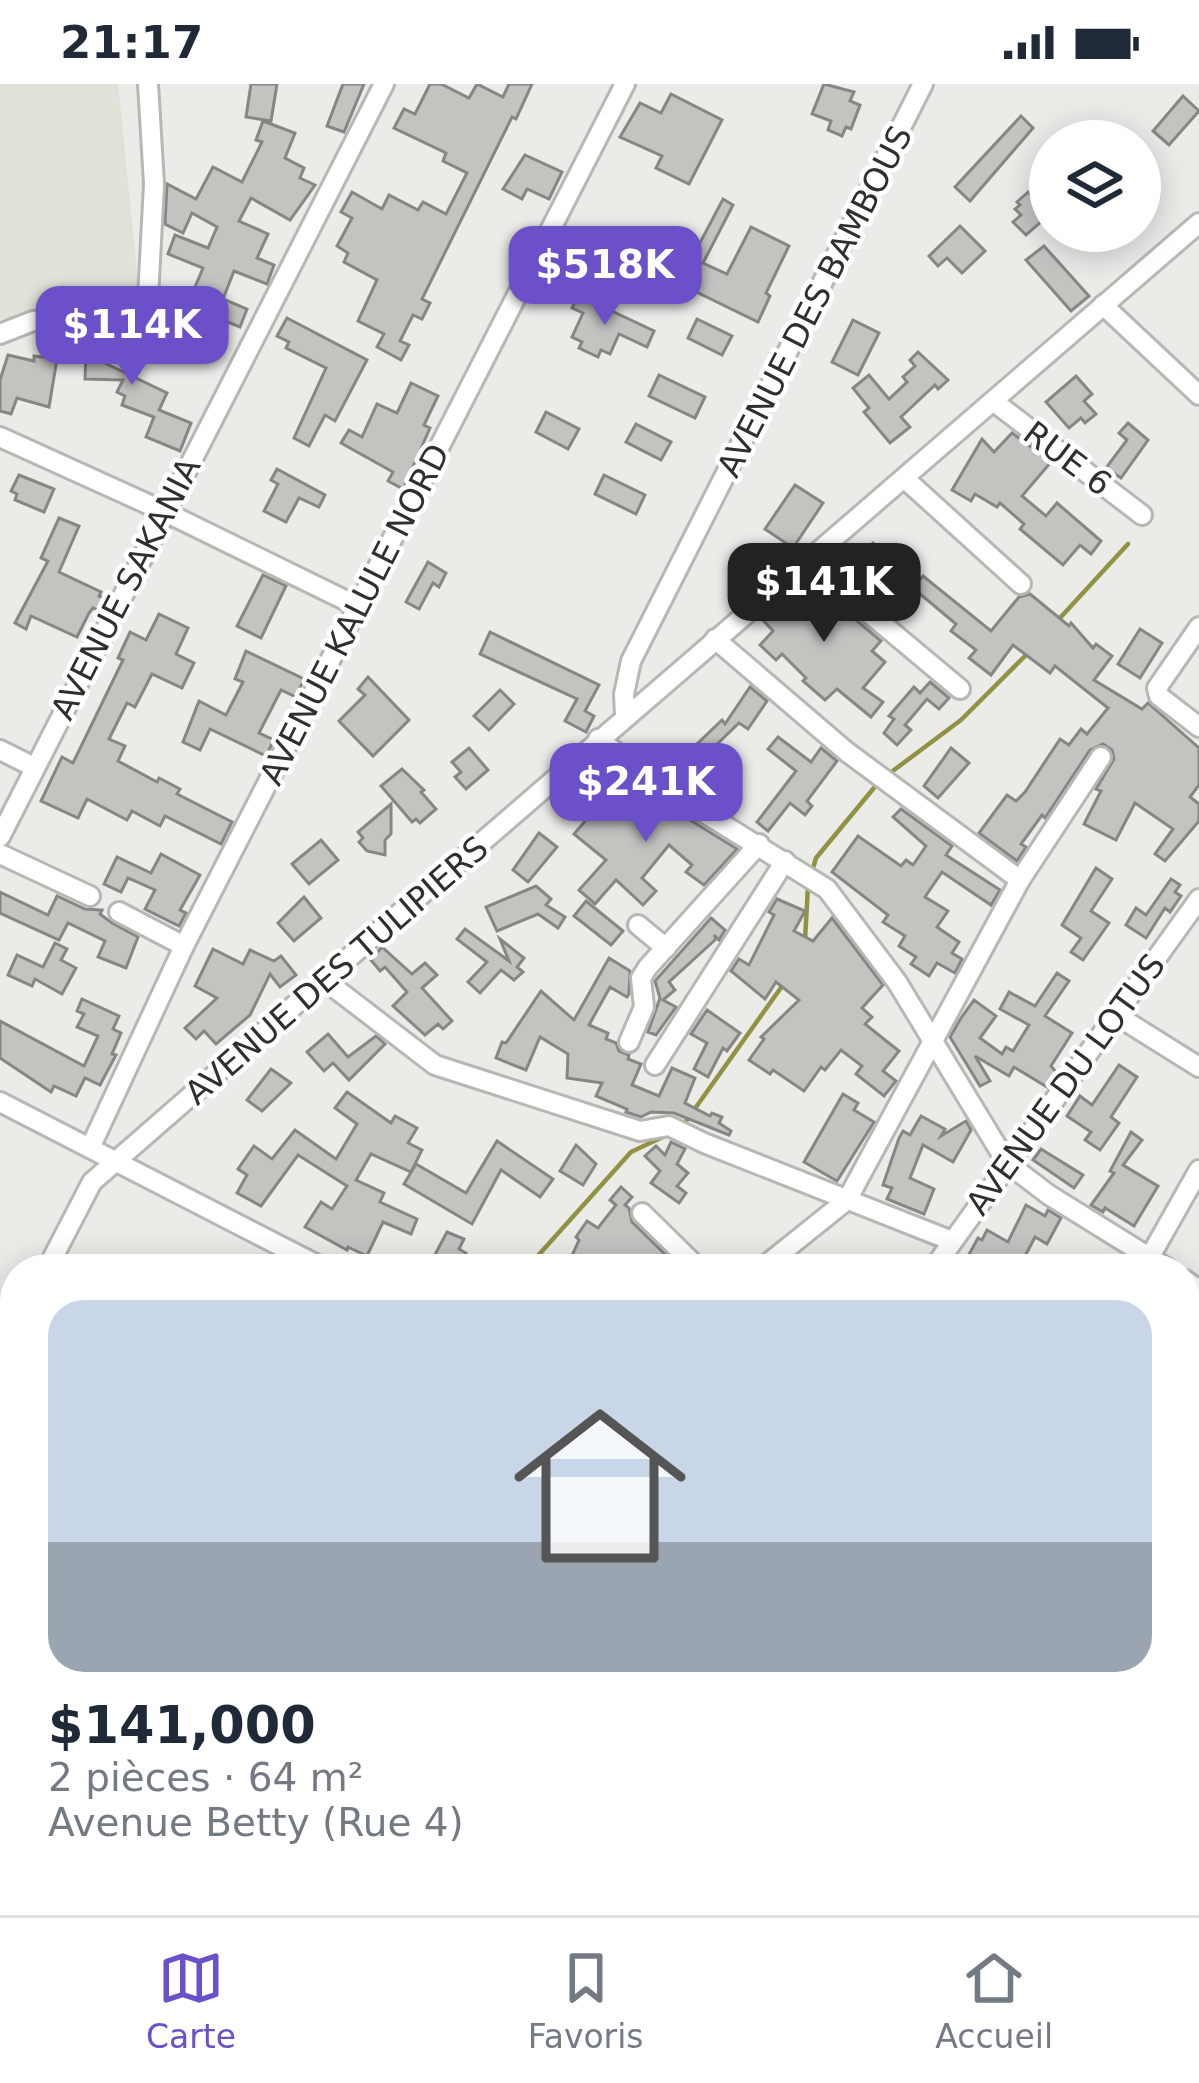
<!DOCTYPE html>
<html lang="fr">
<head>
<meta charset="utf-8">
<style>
	:root { --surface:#fff; --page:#f2f2f3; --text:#1f2937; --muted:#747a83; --line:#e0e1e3; --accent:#6b50c9 }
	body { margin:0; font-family:"DejaVu Sans",sans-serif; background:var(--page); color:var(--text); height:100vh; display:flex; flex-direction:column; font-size:45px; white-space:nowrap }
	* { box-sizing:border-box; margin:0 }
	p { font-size:39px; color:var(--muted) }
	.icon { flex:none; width:66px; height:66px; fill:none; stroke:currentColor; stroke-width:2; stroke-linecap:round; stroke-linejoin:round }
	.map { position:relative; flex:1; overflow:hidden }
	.sheet { position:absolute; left:0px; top:1170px; width:1200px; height:663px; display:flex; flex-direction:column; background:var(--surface); border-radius:48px 48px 0 0; box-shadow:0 6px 30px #0003 }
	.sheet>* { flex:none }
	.buttons { position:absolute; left:1029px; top:36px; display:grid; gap:24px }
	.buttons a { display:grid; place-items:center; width:132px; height:132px; border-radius:50%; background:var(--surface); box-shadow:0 6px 30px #0003; font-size:60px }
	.price { position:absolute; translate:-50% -102px; padding:0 27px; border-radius:24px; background:var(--accent); color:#fff; font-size:39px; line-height:78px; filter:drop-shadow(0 3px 6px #0008) }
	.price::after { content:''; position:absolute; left:50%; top:72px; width:36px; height:27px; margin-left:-18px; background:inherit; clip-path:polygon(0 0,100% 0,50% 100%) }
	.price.current { background:#222; color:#fff }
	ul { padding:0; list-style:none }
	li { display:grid; align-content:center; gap:24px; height:636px; padding:0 48px }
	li+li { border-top:3px solid var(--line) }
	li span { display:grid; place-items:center; height:372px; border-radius:36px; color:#555 }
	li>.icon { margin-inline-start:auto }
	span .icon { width:216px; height:216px; fill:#fffc; stroke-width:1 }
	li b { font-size:51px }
	.status { display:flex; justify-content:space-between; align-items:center; height:84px; padding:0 60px; background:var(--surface); direction:ltr }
	.status svg { height:33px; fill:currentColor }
	.tabs { display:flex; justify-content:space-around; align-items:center; height:168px; border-top:3px solid var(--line); background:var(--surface); font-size:33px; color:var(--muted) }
	.tabs a { display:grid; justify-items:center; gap:6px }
	.tabs .current { color:var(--accent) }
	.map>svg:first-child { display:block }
	.built { fill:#e0e1d7 }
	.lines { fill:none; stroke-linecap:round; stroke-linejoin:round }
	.stream { stroke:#929244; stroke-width:4.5 }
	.building { fill:#c3c3c0; stroke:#868683; stroke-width:3 }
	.minor-casing { stroke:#b7b7b4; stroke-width:24 }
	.minor { stroke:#fff; stroke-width:18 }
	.labels { text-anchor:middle; stroke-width:9; stroke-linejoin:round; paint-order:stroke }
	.street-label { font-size:33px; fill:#2f2f2e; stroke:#fffffe }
</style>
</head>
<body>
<div class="status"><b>21:17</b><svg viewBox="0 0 49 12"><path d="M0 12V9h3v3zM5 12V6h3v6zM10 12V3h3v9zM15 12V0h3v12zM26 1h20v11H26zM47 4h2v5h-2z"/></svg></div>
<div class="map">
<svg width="1199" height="1831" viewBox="0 0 1199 1831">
	<rect width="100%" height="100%" fill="#ebebe8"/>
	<path class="built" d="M0,0h118l22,218 -140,17z"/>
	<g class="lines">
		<g class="stream">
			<path d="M1059,535l69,-75"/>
			<path d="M886,692l75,-56 66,-66"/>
			<path d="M811,791l5,-17 62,-75"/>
			<path d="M805,856l3,-54"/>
			<path d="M684,1040l101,-142"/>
			<path d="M526,1185l105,-117 38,-18"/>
			<path d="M0,1791l15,-14"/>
		</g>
	</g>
	<g class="building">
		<path d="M251,0h26l-6,37 -25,-4z"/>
		<path d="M343,0h21l-20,48 -17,-6z"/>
		<path d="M430,0h11l28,14 8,-14 26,13 6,-13h23l-16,35 -4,-2 -90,182 8,4 -8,16 -9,-4 -13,26 9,4 -8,15 -24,-13 7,-13 -26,-13 19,-41 -33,-18 4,-9 -11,-7 15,-28 -11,-6 11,-20 30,17 7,-14 29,15 5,-8 23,12 21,-41 -24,-12 3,-8 -52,-25 10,-19 11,5z"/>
		<path d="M824,0l30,8 -4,9 10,4 -9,24 -5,-2 -4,9 -14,-6 3,-9 -19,-7z"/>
		<path d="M671,10l51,26 -33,64 -33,-16 6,-12 -42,-19 20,-34 21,10z"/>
		<path d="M1183,12l16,15 -30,34 -16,-14z"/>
		<path d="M1021,32l12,12 -63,73 -15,-14z"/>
		<path d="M263,37l32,12 -10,25 19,10 -4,10 15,7 -25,35 -39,-22 -12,23 29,13 -11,24 17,7 -7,19 -33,-13 -11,28 24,10 -7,18 -44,-18 -2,26 -23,-1 2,-40h19l11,-26 -35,-14 7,-19 33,13 9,-21 -25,-14 -9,20 -18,-9 2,-40 29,15 17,-32 29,15 20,-40 -6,-2z"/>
		<path d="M525,71l37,17 -13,27 -22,-10 -5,10 -19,-10z"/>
		<path d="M1028,108l21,23 -23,20 -13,-13 8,-7 -6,-6 5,-4 -3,-3z"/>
		<path d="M723,115l10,6 -30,58 24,11 24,-47 38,19 -23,47 4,3 -12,26 -70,-34 -3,5 -26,-14 15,-30 18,9z"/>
		<path d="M960,142l25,25 -23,22 -15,-15 -9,8 -9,-10z"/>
		<path d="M1044,162l45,50 -18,15 -45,-51z"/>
		<path d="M578,211l76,36 -7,16 -28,-13 -9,20 -9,-4 -3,7 -19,-9 3,-6 -10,-5 11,-24 -11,-5z"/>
		<path d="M287,234l80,42 -32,61 -10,-6 -16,31 -15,-8 32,-70 -40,-20 3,-6 -12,-6z"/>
		<path d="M697,235l35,17 -10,19 -34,-17z"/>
		<path d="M853,236l26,13 -21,42 -26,-13z"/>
		<path d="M86,247l1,7 42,-3 1,18 -42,2 79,38 -8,17 32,13 -11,28 -34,-14 8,-20 -32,-12 3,-9 -8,-4 6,-12 -38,-1 1,-28 -13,1 -1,-20z"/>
		<path d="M918,268l30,28 -10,9 -3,-4 -34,32 9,10 -20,16 -26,-31 5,-4 -16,-20 16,-13 20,24 18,-17 -4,-5 12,-11 -5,-6z"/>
		<path d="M8,271l26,6v-5l23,3 -8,48 -32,-9 -6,16 -11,-3v-31z"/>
		<path d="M659,291l46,22 -10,21 -46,-22z"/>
		<path d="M1076,292l16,18 -8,7 12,13 -11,9 -4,-5 -12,10 -23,-26z"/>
		<path d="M411,299l27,13 -14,29 6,3 -27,61 -15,-8 5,-9 -52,-29 8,-13 13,7 15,-33 20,9z"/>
		<path d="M546,328l33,17 -11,20 -32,-17z"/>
		<path d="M1128,339l20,17 -27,38 -15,-10 21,-28 -8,-7z"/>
		<path d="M636,340l35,18 -10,18 -35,-18z"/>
		<path d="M1012,349l39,29 -29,34 24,20 11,-13 44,38 -10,13 -11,-9 -17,20 -43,-36 4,-5 -24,-21 -3,4 -22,-13 -4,7 -19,-11 30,-51 12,13z"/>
		<path d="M277,385l48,26 -6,12 -20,-9 -13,24 -22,-11 14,-27 -7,-4z"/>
		<path d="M19,391l35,14 -10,23 -29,-12 2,-6 -6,-3z"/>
		<path d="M604,391l41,20 -9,19 -41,-20z"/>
		<path d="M795,401l28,18 -30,45 -28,-19z"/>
		<path d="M59,434l20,8 -20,46 42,20 -2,4 6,2 -6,13 -6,-3 -4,5 -12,24 -46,-21 -5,13 -11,-6 33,-62 -7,-3z"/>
		<path d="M873,459l16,16 -26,24 -15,-17z"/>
		<path d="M428,478l18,11 -7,14 -6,-4 -14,26 -13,-7z"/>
		<path d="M263,491l23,11 -25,52 -24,-12z"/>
		<path d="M923,492l68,55 28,-34 11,-3 39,32 2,-3 22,25 3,-4 16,12 -18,24 48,29 6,-6 51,45v37l-9,12 9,7v17l-34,40 -10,-7 18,-25 -38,-26 -19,37 -32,-16 17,-33 -5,-2 18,-30 -2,-9 -9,-6 -13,6 -45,68 -3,-3 -21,29 5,3 -9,14 -38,-28 28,-38 9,6 9,-9 35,-53 9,6 12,-16 6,5 21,-26 -53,-42 -5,7 -37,-28 -22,30 -22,-17 7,-8 -25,-19 5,-7 -43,-36z"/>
		<path d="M807,495l74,62 -9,10 13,11 -22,26 20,14 -12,15 -34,-28 -12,11 -22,-19 3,-3 -24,-24 -6,6 -16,-15 13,-14 -12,-13z"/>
		<path d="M159,530l29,14 -12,26 18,9 -12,25 -30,-14 -17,33 -8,-4 -18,36 16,7 -7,15 39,21 2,-4 21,11 -3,5 55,28 -11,22 -56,-28 -5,10 -28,-15 -5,9 -40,-21 -9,19 -37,-17 21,-44 11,6 50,-103 -5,-2 12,-26 16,8z"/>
		<path d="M1140,545l22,14 -22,35 -22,-14z"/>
		<path d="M490,548l109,53 -14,26 9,5 -8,16 -21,-11 12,-22 -97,-45z"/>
		<path d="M246,567l58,28 -8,18 -15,-7 -22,43 15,7 -8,16 -56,-27 -10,21 -17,-8 16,-41 27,14 17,-33 -8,-3z"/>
		<path d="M368,593l41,43 -36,36 -34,-35 26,-26 -7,-6z"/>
		<path d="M930,598l19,16 -10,11 -12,-10 -22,26 6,5 -14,15 -13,-12 10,-14 -5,-3 25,-29 6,6z"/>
		<path d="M750,603l17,14 -19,28 -9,-6 -56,54 -10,-10 49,-47 3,4z"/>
		<path d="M500,606l14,14 -25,26 -15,-14z"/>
		<path d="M778,653l33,25 10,-14 16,13 -30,40 5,5 -7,9 -15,-12 -22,28 -11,-9 39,-51 -28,-22z"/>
		<path d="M469,664l19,22 -22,19 -11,-12 6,-5 -9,-10z"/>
		<path d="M951,664l18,15 -31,35 -14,-12z"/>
		<path d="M402,685l22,21 -3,2 15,17 -16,14 -4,-4 -4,3 -31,-36z"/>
		<path d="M635,700l31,27 3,-4 68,42 -33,36 -18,-13 6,-7 -23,-20 -27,33 14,13 -13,14 -27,-25 -21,24 -16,-14 27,-30 -32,-26 24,-28 11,9z"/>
		<path d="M391,720v30l-6,6v15l-18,-4 -8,-9 4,-4 -5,-6z"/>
		<path d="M901,725l51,37 -6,9 54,35 -9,15 -49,-33 -17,25 23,14 -11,16 22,15 -7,11 10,6 -7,14 -18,-10 -8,13 -18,-12 5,-7 -17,-11 6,-10 -22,-14 5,-7 -56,-43 26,-36 43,30 5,-6 7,5 13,-19 -33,-29z"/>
		<path d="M539,749l18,14 -29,35 -15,-12z"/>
		<path d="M321,756l17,20 -29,24 -17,-20z"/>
		<path d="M161,770l39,21 -20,35 6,3 -7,13 -34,-17 10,-19 -27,-12 -7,14 -17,-8 13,-27 34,16z"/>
		<path d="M1096,784l16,11 -21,32 18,12 -26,37 -12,-8 10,-14 -19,-13z"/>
		<path d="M1171,795l9,6 -5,7 6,4 -11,16 -5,-4 -19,30 -20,-13 10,-17 10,7z"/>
		<path d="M536,802l15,13 -5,6 19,12 -7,11 -20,-14 -41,17 -11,-24z"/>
		<path d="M0,808l48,23 9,-19 28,13 17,1 -2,4 12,9 26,14 -12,31 -28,-11 7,-16 -37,-18 -9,17 -59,-27z"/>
		<path d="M304,813l17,21 -27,23 -16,-18z"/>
		<path d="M777,815l28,12 -11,20 19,10 19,-23 51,67 -21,23 10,9 -7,7 34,27 -16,20 13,10 -12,15 -28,-22 6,-8 -21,-16 -16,20 -4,-3 -17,24 -31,-21 -3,4 -21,-14 15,-21 -3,-2 38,-37 -23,-18 -11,17 -34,-28 8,-12 10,6 25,-50 -5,-3z"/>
		<path d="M586,817l37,30 -12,14 -37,-29z"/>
		<path d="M711,834l14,12 -6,10 -5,-5 2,4 -47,43 6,8 -12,10 13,7 -20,28 -8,-3 12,-34 -5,-17z"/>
		<path d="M465,845l44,32 -9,-22 24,19 -7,9 6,5 -9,8 -13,-10 -21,23 -12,-11 19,-20 -30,-23z"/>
		<path d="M55,859l12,6 -6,11 15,8 -14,26 -27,-15 -3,7 -24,-11 9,-20 26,12z"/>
		<path d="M382,863l30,27 13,-11 12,12 -15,13 30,33 -9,8 -5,-5 -13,11 -32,-29 14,-14 -22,-25 -5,4 -9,-11z"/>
		<path d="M213,865l30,15 7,-14 24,11 7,-5 15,19 -16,12 -10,-13 -20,41 -34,29 -12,-13 -8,8 -11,-11 32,-30 -22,-12z"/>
		<path d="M609,874l21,13 -1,23 -2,3 -17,-10 -21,38 19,8 -2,6 10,4 3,8 10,4 -1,4 13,5 -9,21 27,11 13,-28 23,10 -10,25 25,13 2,-3 10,4 -3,6 12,8 -2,4 -55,-22 -23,-1 -10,5 -15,-5 1,-3 -31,-13 6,-13 -35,-5 1,-24 -28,-17 -14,33 -30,-12 6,-16 4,1 35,-52 33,29z"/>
		<path d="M1057,889l12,8 -24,35 27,17 -21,33 6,7 -10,14 -33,-20 -5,9 -34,-20 15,25 -10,5 -30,-49 11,-19 13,-18 22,16 -16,22 22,16 4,-7 7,4 16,-26 -29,-16 9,-17 26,14z"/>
		<path d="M82,915l37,17 -6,13 8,4 -9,21 4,1 -16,30 -15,-7 -9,18 -22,-10 -3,6 -51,-34v-37l84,45 14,-30 -21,-9 7,-13 -7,-3z"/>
		<path d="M707,926l33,23 -13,18 -4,-3 -15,29 -14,-8 13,-26 -16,-9z"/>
		<path d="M328,950l20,23 28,-21 9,8 -36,36 -16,-17 -9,8 -17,-19z"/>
		<path d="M1119,981l18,12 -26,40 8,6 -19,27 -15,-10 6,-8 -24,-16 13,-20 12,9z"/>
		<path d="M271,985l20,14 -29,28 -15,-11z"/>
		<path d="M347,1008l44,31 4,-7 22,12 -9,15 14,7 -11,22 -40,-18 -15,26 28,13 -4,9 37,17 -6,15 -28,-12 -16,34 -19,-9 -1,3 -42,-23 16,-25 11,7 15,-23 -49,-31 -37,51 -24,-13 10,-18 -9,-6 16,-23 18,13 23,-29 41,29 21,-35 -22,-16z"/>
		<path d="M843,1010l15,9 -4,7 20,12 -37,59 -33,-19z"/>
		<path d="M921,1032l24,13 -4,7 25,-15 5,9 -18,32 -30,-17 -13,33 24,11 -10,25 -37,-15 5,-11 -9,-3 16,-47 4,-7 7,4z"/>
		<path d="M1131,1048l11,8 -19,25 35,21 -24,40 -29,-18 -2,4 -12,-7 23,-32 -4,-2z"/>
		<path d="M497,1057l56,38 -13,18 -39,-27 -29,54 -68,-40 12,-20 50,29z"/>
		<path d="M671,1058l14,7 -8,15 11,9 -11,13 9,7 -7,10 -28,-20 9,-12 -15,-15 11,-10 9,9z"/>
		<path d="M576,1061l20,19 -13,21 -23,-14z"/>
		<path d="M1041,1065l42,26 -9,13 -41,-28z"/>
		<path d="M621,1103l11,10 -7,8 4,3 3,14 48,47h-114l13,-29 -3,-3 11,-16 11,7 18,-23 -6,-5z"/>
		<path d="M1026,1121l19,11 3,-6 13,8 -14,26 -12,-7 -11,21 21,11h-84l17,-31 4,2 5,-10 21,12z"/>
		<path d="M447,1148l17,7 -5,10 7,4 -2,4 23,12h-41l-15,-7z"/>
		<path d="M1193,1218l6,1v71l-5,9 -9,-5v-63z"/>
		<path d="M1185,1405l14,9v154l-14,-9z"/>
		<path d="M1199,1767v64h-33l6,-13h13v-28z"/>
	</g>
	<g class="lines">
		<defs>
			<g id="minor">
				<path d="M1103,221l96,90"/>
				<path d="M0,250l33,-13 99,-7 12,-6 4,-10 6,-114 -6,-100"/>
				<path d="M993,317l149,114"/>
				<path d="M0,353l163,74 194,95"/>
				<path d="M904,394l117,106"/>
				<path d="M808,478l152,127"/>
				<path d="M1199,543l-42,61 2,8 40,31"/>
				<path d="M715,555l132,113 173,128"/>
				<path d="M625,631l-1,-21 7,-33 292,-577"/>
				<path d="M598,655l68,50 161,100 70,93 110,181 42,32 119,74"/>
				<path d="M0,666l34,17"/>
				<path d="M0,753l384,-753"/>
				<path d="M0,770l90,42"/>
				<path d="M119,828l65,34"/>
				<path d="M638,841l28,23"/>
				<path d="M323,895l112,86 205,66 29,-5 35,17 248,98"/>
				<path d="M1116,931l83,52"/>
				<path d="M629,958l15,-35 -3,-29 7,-11 111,-123"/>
				<path d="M655,981l130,-204"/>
				<path d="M0,1018l325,167"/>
				<path d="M90,1064l94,-202 441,-862"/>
				<path d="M642,1129l57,56"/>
				<path d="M47,1185l45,-87c367,-322 737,-641 1107,-959"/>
				<path d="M761,1185l86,-69 173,-320 81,-123"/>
				<path d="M933,1185l266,-370"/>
				<path d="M1143,1185l56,-99"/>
				<path d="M1185,1196l14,10"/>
				<path d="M0,1278l15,-30"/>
				<path d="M1185,1617l14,7"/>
				<path d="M1185,1765l14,-29"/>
				<path d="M107,1818l1,13"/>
				<path d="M32,1831l61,-13"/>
				<path d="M876,1831l6,-13"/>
			</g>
		</defs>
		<use href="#minor" class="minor-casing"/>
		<use href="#minor" class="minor"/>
	</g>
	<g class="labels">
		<g class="street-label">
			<text transform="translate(814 217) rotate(-63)" y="12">AVENUE DES BAMBOUS</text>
			<text transform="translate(1068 374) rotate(37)" y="12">RUE 6</text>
			<text transform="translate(125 504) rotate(-63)" y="12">AVENUE SAKANIA</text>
			<text transform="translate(354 530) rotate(-63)" y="12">AVENUE KALULE NORD</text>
			<text transform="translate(336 886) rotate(-41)" y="12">AVENUE DES TULIPIERS</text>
			<text transform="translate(1065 1000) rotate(-54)" y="12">AVENUE DU LOTUS</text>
		</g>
	</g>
</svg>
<div class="buttons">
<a><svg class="icon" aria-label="layers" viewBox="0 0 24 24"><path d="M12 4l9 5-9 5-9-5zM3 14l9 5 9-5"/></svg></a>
</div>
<b class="price" style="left:605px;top:244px">$518K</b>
<b class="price" style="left:132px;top:304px">$114K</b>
<b class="price current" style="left:824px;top:561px">$141K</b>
<b class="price" style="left:646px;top:761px">$241K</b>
<section class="sheet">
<ul>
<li><span style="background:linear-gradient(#c9d6e8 65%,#9aa5b1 0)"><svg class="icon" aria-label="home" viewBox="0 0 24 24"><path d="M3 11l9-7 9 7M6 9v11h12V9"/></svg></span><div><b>$141,000</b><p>2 pièces · 64 m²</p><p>Avenue Betty (Rue 4)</p></div></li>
</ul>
</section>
</div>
<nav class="tabs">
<a class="current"><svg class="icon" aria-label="map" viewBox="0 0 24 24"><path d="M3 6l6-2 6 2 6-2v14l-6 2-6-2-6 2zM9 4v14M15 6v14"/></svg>Carte</a>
<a><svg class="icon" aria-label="saved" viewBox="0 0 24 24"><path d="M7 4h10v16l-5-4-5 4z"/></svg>Favoris</a>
<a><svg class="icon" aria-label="home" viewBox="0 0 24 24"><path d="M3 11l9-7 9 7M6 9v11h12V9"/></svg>Accueil</a>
</nav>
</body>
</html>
